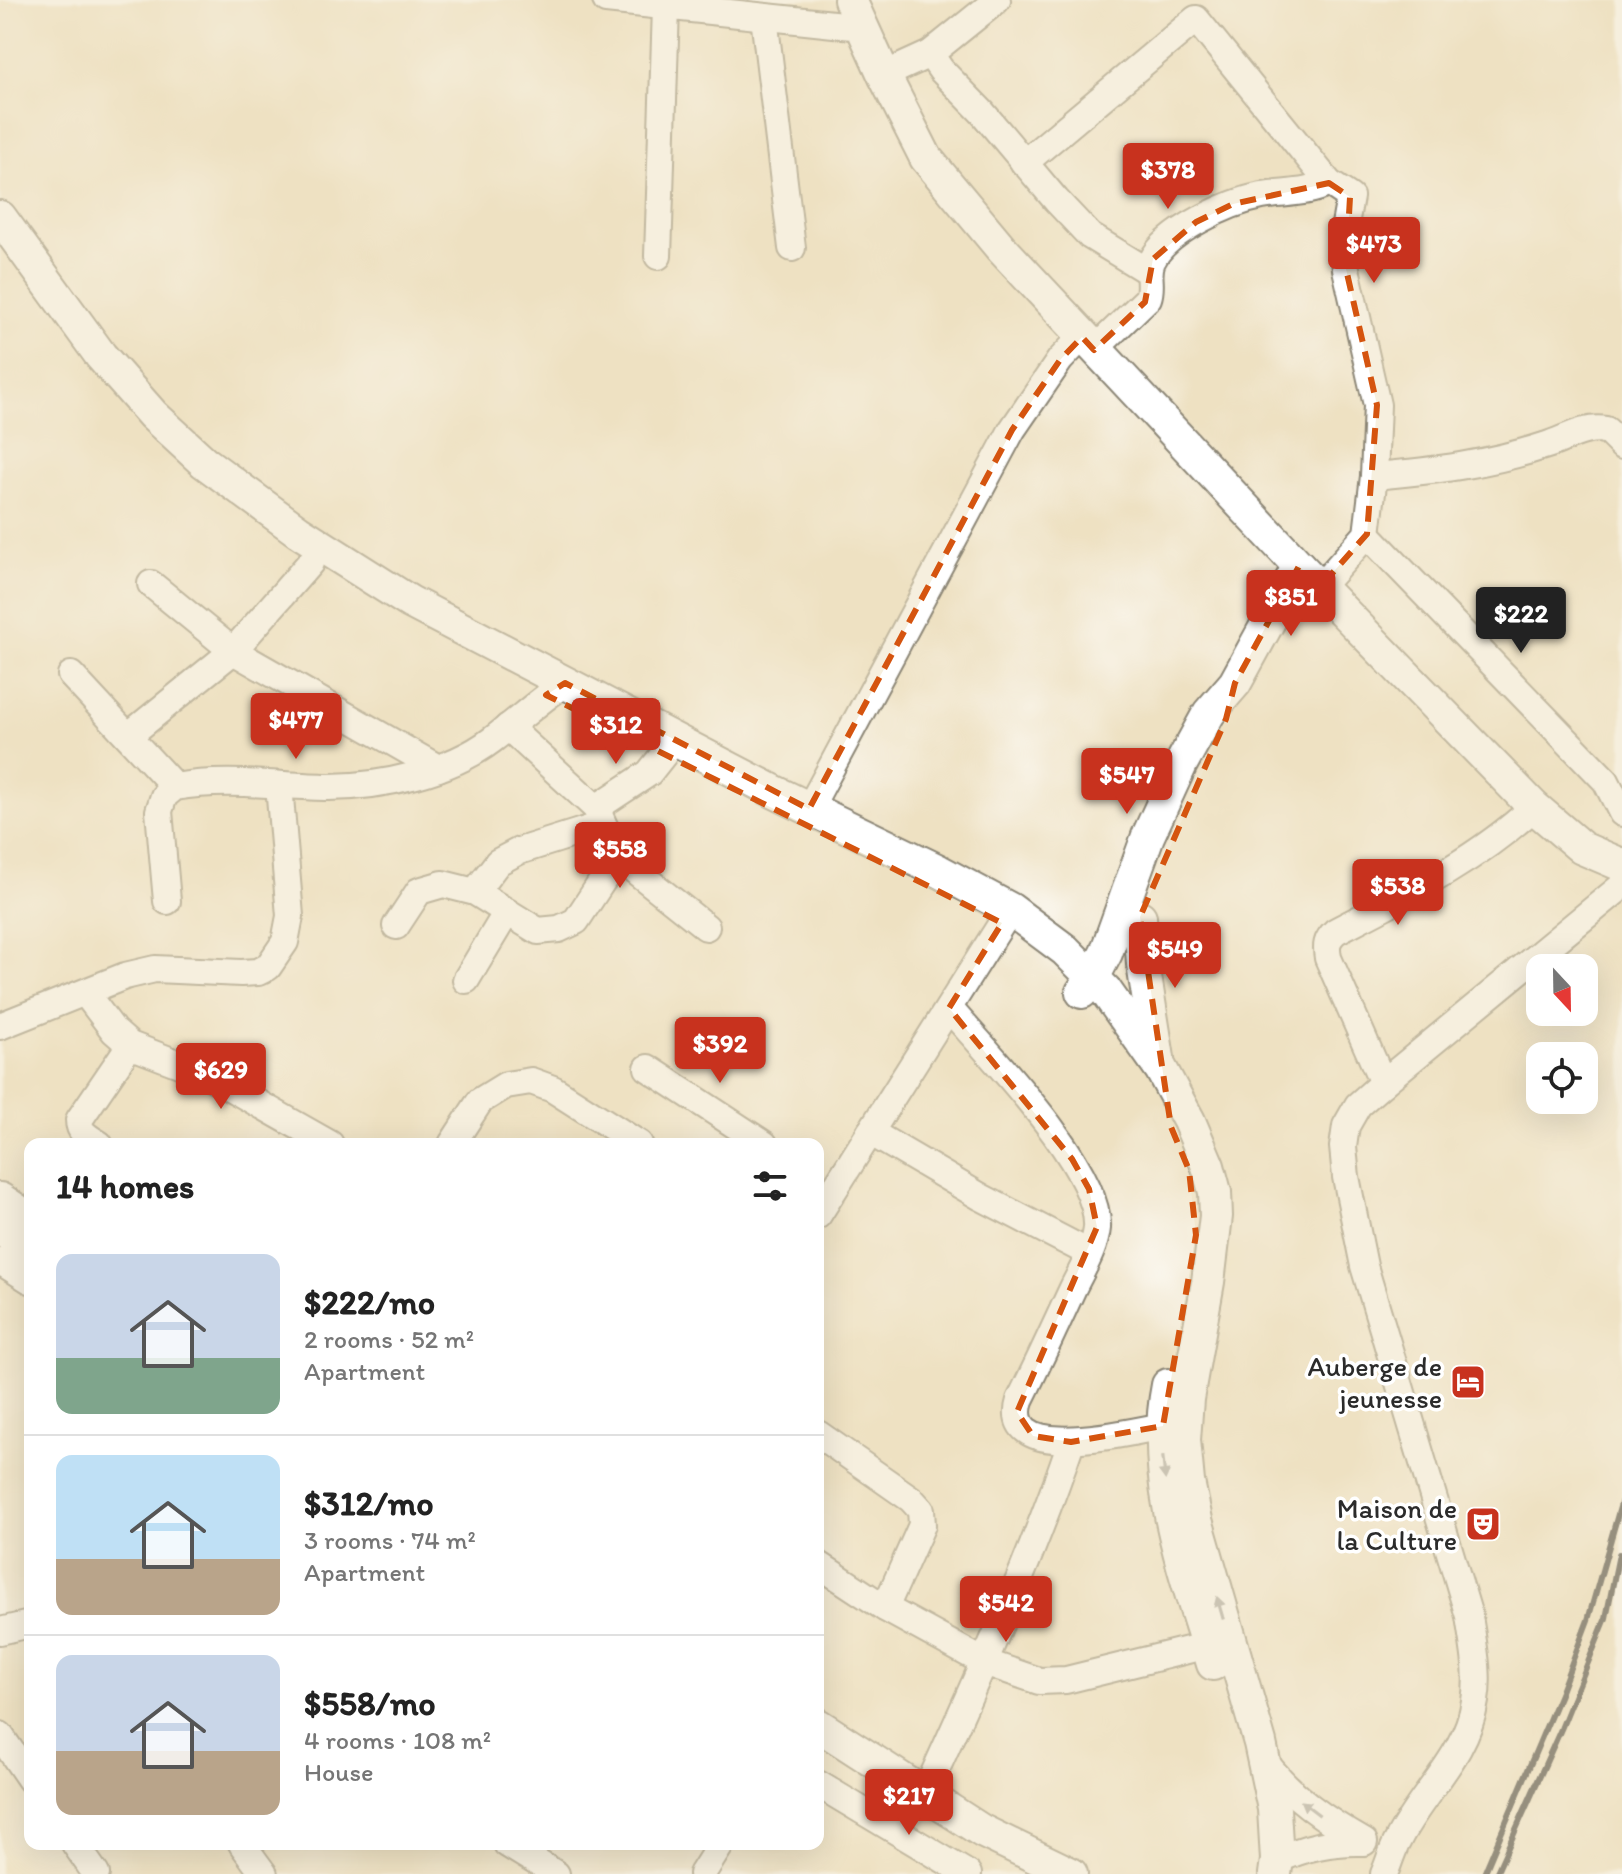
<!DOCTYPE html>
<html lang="en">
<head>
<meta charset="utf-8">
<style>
	:root { --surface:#fff; --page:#f2f2f2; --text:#222; --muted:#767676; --line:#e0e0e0; --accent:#c8321e }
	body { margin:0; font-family:Itim,sans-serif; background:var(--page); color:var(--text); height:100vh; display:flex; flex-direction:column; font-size:30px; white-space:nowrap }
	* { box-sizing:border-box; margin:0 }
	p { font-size:26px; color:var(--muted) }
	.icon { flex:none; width:44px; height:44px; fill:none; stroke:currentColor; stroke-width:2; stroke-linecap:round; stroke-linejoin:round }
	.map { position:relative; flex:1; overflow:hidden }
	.details { position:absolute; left:24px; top:1138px; width:800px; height:712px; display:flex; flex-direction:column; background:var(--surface); border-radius:16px; box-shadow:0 8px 32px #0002 }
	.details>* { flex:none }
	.needle { width:52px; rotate:158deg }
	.buttons { position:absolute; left:1526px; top:954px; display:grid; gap:16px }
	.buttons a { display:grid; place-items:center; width:72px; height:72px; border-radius:16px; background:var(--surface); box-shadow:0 8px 32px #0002; font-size:40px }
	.price { position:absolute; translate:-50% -68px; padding:0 18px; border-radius:8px; background:var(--accent); color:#fff; font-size:26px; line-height:52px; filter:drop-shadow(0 2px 4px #0008) }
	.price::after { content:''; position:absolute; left:50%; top:48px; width:24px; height:18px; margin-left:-12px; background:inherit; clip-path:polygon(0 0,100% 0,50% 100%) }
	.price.on { background:#222; color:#fff }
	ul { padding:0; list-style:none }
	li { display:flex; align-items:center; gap:24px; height:200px; padding:0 32px }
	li+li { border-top:2px solid var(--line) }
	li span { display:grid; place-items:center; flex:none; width:224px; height:160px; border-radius:16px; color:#555 }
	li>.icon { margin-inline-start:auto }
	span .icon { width:96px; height:96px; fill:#fffc; stroke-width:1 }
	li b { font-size:34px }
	h2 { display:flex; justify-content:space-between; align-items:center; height:96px; padding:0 32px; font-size:34px }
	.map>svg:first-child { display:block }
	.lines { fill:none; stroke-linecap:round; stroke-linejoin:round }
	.minor-casing { stroke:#8c8676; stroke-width:30 }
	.major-casing { stroke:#8c8676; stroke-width:36 }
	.minor { stroke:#fff; stroke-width:26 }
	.major { stroke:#fff; stroke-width:32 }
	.rail { stroke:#2b2b2b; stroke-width:6 }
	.oneway { fill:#a0a0a0 }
	.marked { fill:none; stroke:#d5540f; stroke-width:6; stroke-dasharray:16 10; stroke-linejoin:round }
	.labels { text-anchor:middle; stroke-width:7; stroke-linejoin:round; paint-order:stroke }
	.poi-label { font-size:28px; fill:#2b2b2b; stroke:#fff; text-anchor:end }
</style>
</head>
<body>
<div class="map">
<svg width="1622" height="1874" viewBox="0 0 1622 1874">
	<rect width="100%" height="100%" fill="#fff"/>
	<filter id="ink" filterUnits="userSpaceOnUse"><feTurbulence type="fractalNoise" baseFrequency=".0125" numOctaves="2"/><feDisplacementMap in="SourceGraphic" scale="16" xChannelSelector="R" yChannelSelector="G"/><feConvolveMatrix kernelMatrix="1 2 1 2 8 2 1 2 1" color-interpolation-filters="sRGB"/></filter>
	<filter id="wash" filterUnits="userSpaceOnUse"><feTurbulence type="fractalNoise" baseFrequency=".006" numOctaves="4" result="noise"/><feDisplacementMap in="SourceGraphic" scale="32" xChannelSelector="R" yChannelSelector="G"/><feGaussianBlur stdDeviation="1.8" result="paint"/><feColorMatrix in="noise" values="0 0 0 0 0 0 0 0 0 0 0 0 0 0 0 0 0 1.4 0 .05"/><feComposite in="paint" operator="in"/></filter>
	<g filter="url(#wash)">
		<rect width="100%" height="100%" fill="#eee1c2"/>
	</g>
	<g filter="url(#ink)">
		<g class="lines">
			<defs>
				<g id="minor">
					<path d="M606,0l256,27"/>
					<path d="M764,17l28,231"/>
					<path d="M930,54l11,16 41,42 74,88 34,36 59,36"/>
					<path d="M884,75l46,-21 67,-54"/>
					<path d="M1024,163l172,-144 133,164 21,14 -7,39 3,33 31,136 -3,71 -7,58 -47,53"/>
					<path d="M658,256l8,-249"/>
					<path d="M1094,350l54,-52c5,-13 -2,-24 4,-37 14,-30 78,-59 110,-65 24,-4 45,-2 67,-13"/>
					<path d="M1374,476c59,-5 116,-12 173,-31 19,-6 38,-19 59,-15l16,16"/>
					<path d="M1367,534l239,247 16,32"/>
					<path d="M151,584l82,67 205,117"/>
					<path d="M71,675l104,112"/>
					<path d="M508,727l88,81 22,49 88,70"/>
					<path d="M128,736l105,-85 77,-88"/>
					<path d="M596,808l53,-35 15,-19"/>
					<path d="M809,809l203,-379 48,-70 22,-23"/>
					<path d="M475,892l23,-30 21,-11 83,-26"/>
					<path d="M167,901l-8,-90 5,-15 11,-9c49,-9 103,-1 154,0 52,0 121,-15 163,-47 25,-19 48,-40 73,-57"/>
					<path d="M396,926l23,-35 24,-7 32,8 63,39 21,-2 17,-8 42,-64"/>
					<path d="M466,980l41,-68"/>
					<path d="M86,994l28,37 16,14 78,30 122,69"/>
					<path d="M949,1008c39,46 152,160 148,220 -2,21 -16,43 -25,62 -17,37 -34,74 -52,110 -20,66 112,31 143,26"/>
					<path d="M0,1026l125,-50 30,-7 86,4 17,-1 10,-5 17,-25 5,-26 -11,-131"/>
					<path d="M648,1068l116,76"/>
					<path d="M1383,1083l-55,-125c-2,-12 -2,-18 8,-27 70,-36 140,-70 198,-124"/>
					<path d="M870,1132l111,65 108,56"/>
					<path d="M99,1144c-11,-7 -20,-11 -20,-24l51,-75"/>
					<path d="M452,1144l28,-43 26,-16 25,-4 22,8 86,55"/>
					<path d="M818,1215l184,-292"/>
					<path d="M0,1261l30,19"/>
					<path d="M818,1434l93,65 10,11 1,15 -37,83"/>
					<path d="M818,1564l67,44 99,54 55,19 27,-1 142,-35"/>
					<path d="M0,1631l30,-7"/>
					<path d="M0,1735l30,44"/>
					<path d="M1265,1762c28,36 61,58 99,80"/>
					<path d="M818,1784l150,90"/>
					<path d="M924,1796c53,-117 106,-233 147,-354"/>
					<path d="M75,1844l21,30"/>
					<path d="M242,1844l22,30"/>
					<path d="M507,1844l49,30"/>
					<path d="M1277,1860c29,-13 54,-19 86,-18"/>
					<path d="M702,1874l19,-30"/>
					<path d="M1384,1874c5,-11 8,-24 14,-34 23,-47 69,-84 77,-139 5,-28 -2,-57 -6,-85l-105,-350 -18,-89 -3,-30 3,-21 12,-21 25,-22 239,-197"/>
				</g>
				<g id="major">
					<path d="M850,0l34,75 42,83 75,90 298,318 235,241 48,41 40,17"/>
					<path d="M0,217l101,139 52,59 51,47 94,69 112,71 365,190 164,79 71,38 55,41 40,40 56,79 28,52 19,45 7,26 1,24 -8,66 -21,117 -3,41 4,42 8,38 64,223 14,66 3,51 -2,14"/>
					<path d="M1140,917l3,47 15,94"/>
					<path d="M1082,992l12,-16 12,-23 42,-117 33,-72 28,-51 26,-30 64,-117"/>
					<path d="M0,1199l30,20"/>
					<path d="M0,1229l30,19"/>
					<path d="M1168,1385c-19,96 18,189 45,279"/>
					<path d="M818,1725l164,106 89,43"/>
				</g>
			</defs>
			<use href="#minor" class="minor-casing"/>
			<use href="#major" class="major-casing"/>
			<use href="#minor" class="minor"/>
			<use href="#major" class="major"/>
			<g class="rail">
				<path d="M1484,1874l76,-180 28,-74 34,-120"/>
				<path d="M1496,1874l65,-145 45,-111 13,-64"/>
			</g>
		</g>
		<defs><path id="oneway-solid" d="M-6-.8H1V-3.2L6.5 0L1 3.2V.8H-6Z" transform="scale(2)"/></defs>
		<g class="oneway">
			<use href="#oneway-solid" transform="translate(1164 1468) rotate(84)"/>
			<use href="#oneway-solid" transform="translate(1220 1608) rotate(-106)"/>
			<use href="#oneway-solid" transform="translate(1310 1808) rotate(-143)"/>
		</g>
	</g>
	<path d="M0 0H1622V1874H0ZM1329,183l21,14 -4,72 31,136 -10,129 -47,53 -21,-21 -64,117 -9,36 -86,198 31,210 18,43 7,65 -33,191 -92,16 -38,-6 -16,-24 80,-185 -8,-38 -17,-30 -123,-151 53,-85 -456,-228 19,-12 244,126 203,-379 48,-70 22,-23 12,13 51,-48 8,-43 43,-37 37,-18z" fill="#eee1c2" fill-opacity=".55" fill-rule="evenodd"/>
	<path class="marked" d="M1329,183l21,14 -4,72 31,136 -10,129 -47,53 -21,-21 -64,117 -9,36 -86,198 31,210 18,43 7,65 -33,191 -92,16 -38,-6 -16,-24 80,-185 -8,-38 -17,-30 -123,-151 53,-85 -456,-228 19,-12 244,126 203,-379 48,-70 22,-23 12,13 51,-48 8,-43 43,-37 37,-18z"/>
	<defs>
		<symbol id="hotel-square" viewBox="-11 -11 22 22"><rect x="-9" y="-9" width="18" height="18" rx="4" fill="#c8321e" stroke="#fff"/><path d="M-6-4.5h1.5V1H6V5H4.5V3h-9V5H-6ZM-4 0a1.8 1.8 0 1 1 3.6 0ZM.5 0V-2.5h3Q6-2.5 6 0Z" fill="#fff"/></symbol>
		<symbol id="theatre-square" viewBox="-11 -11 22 22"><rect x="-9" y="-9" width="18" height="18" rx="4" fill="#c8321e" stroke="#fff"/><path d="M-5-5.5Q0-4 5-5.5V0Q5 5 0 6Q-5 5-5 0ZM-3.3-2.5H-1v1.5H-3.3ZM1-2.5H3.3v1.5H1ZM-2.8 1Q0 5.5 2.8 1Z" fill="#fff"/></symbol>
	</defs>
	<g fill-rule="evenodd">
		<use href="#hotel-square" x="1448" y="1362" width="40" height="40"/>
		<use href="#theatre-square" x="1463" y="1504" width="40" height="40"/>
	</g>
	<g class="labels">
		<g class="poi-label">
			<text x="1442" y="1376">Auberge de<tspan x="1442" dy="32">jeunesse</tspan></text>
			<text x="1457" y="1518">Maison de<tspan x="1457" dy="32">la Culture</tspan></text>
		</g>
	</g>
</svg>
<div class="buttons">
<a><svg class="needle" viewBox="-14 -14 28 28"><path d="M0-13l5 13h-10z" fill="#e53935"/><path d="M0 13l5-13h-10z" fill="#767676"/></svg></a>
<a><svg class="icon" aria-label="locate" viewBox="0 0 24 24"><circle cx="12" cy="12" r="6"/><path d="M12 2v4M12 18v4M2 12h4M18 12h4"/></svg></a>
</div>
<b class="price" style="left:1168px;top:211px">$378</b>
<b class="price" style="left:1374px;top:285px">$473</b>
<b class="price" style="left:1291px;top:638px">$851</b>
<b class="price on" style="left:1521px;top:655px">$222</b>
<b class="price" style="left:296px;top:761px">$477</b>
<b class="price" style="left:616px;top:766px">$312</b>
<b class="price" style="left:1127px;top:816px">$547</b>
<b class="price" style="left:620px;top:890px">$558</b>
<b class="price" style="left:1398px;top:927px">$538</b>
<b class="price" style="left:1175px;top:990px">$549</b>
<b class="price" style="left:720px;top:1085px">$392</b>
<b class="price" style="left:221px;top:1111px">$629</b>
<b class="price" style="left:1006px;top:1644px">$542</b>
<b class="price" style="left:909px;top:1837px">$217</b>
<section class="details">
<h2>14 homes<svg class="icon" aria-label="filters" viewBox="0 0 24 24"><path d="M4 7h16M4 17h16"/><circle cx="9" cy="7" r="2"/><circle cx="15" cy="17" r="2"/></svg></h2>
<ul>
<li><span style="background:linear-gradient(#c9d6e8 65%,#7fa58c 0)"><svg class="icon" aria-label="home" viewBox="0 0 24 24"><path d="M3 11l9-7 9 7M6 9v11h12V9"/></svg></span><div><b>$222/mo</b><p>2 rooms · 52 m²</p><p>Apartment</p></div></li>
<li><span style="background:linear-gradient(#bfe0f5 65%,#b9a48a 0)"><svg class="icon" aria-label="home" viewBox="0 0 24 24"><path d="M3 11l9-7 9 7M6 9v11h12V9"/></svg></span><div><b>$312/mo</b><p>3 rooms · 74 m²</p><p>Apartment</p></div></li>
<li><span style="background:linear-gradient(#c9d6e8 60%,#b9a48a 0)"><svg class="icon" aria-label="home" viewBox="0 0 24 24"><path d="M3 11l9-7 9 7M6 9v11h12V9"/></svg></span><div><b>$558/mo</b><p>4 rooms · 108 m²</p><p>House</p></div></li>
</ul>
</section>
</div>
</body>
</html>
